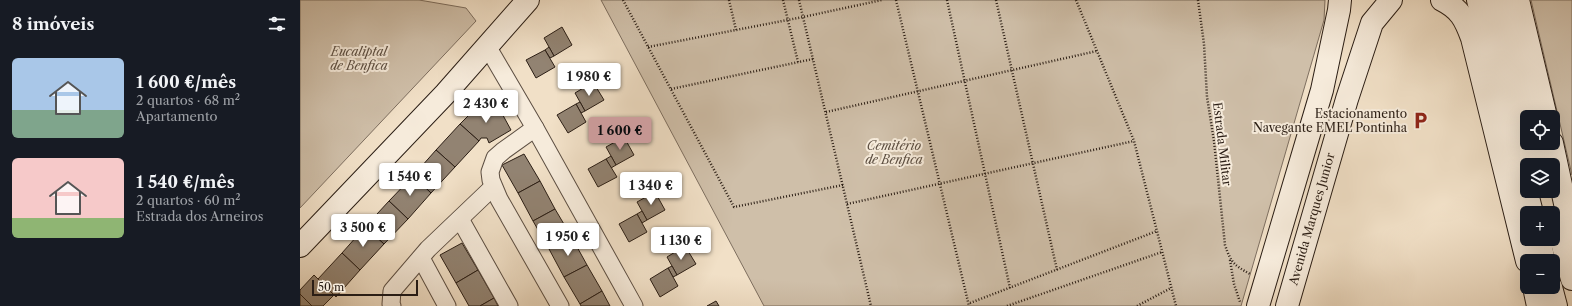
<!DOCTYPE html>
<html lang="pt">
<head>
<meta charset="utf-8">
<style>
	:root { --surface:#171b24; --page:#20242c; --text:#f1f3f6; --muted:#9ea1a6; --accent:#c59692 }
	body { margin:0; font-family:"Libre Caslon Text",serif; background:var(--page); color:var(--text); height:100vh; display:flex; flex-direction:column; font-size:15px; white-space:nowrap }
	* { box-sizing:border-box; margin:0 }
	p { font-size:13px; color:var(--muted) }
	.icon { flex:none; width:22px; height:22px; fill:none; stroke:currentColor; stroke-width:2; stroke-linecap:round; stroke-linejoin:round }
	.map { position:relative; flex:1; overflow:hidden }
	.details { display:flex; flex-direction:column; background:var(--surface); width:300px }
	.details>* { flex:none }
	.controls { position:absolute; left:1220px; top:110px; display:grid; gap:8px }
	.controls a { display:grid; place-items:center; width:40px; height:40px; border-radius:6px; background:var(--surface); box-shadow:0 4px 16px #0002; font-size:20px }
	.scale { position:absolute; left:12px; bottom:10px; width:106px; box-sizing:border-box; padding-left:4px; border:2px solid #2b1e15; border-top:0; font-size:11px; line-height:14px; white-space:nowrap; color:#2b1e15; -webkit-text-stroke:3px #f6ebdb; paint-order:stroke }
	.price { position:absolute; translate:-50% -34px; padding:0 9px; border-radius:4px; background:#fff; color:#222; font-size:13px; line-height:26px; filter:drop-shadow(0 1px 2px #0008) }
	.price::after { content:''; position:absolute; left:50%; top:24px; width:12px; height:9px; margin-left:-6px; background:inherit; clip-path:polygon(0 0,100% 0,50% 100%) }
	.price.selected { background:var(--accent); color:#111 }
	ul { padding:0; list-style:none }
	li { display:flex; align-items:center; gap:12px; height:100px; padding:0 12px }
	li span { display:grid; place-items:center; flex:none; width:112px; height:80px; border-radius:6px; color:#555 }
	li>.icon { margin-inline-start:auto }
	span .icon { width:48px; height:48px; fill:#fffc; stroke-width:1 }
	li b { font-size:17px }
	h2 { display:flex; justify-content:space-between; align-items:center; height:48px; padding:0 12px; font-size:17px }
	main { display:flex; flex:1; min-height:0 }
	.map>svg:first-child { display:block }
	.green { fill:#cfbfa9; stroke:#7d6e5f }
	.building { fill:#928372; stroke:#2b1e15 }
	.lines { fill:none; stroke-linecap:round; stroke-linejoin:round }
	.street-casing { stroke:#5c4e42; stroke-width:19 }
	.secondary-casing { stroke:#2b1e15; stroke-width:24 }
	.path { stroke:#2b1e15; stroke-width:2.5; stroke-dasharray:1 2; stroke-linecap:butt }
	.street { stroke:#f6ebdb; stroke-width:17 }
	.secondary { stroke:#f6ebdb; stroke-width:22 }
	.labels { text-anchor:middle; stroke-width:4; stroke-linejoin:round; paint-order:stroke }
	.park-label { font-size:12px; font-style:italic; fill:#5c4e41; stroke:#f6ebdb }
	.poi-label { font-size:12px; fill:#2b1e15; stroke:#f6ebdb; text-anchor:end }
	.street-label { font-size:12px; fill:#2b1e15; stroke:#f6ebdb }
</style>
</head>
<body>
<main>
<section class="details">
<h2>8 imóveis<svg class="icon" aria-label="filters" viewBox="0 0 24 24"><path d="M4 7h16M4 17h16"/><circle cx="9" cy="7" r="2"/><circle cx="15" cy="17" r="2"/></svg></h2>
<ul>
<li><span style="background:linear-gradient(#a9c7e8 65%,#7fa58c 0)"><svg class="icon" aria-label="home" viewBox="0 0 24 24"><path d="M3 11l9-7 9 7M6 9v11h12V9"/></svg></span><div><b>1 600 €/mês</b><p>2 quartos · 68 m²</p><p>Apartamento</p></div></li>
<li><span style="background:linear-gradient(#f6c9c9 75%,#8fb573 0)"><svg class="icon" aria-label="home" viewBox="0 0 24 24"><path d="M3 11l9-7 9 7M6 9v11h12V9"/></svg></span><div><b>1 540 €/mês</b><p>2 quartos · 60 m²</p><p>Estrada dos Arneiros</p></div></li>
</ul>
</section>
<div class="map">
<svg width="1272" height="306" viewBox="0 0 1272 306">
	<rect width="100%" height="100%" fill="#f1e0c7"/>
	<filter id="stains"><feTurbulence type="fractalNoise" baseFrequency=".005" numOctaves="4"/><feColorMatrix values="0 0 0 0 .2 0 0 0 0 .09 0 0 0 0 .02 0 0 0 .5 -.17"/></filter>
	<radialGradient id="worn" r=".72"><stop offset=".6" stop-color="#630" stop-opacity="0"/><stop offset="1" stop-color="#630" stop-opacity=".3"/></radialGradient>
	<g class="green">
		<path d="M0,0h119l47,8 10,13 -176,187z"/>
		<path d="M301,0h724l-1,20 -83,286h-477z"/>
		<path d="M1231,0h41v175z"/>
	</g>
	<g class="building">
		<path d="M262,27l10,18 -18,11 -10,-18z"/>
		<path d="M249,47l5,9 -4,2 -5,-8z"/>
		<path d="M245,50l10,17 -19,11 -10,-18z"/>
		<path d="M293,82l11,18 -19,11 -10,-18z"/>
		<path d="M280,102l5,9 -4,2 -5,-9z"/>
		<path d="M276,104l10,18 -18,11 -11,-18z"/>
		<path d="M178,106l21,2 12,22 -22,13 -2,-5h-6l-2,3 -19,-17z"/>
		<path d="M160,124l19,17 -24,26 -19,-17z"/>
		<path d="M324,137l10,18 -18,10 -10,-18z"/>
		<path d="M136,150l19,17 -24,26 -18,-17z"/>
		<path d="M224,154l16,27 -22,12 -16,-28z"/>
		<path d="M311,156l5,9 -5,3 -5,-9z"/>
		<path d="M306,159l11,18 -19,10 -10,-18z"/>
		<path d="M113,176l18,17 -23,26 -19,-18z"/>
		<path d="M240,181l15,28 -22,12 -15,-28z"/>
		<path d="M355,192l10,18 -18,10 -10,-18z"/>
		<path d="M89,201l19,18 -24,25 -19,-17z"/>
		<path d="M255,209l16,27 -22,13 -16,-28z"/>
		<path d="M342,211l5,9 -5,3 -5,-9z"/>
		<path d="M337,214l10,18 -18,10 -10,-18z"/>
		<path d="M65,227l19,17 -24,26 -18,-17z"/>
		<path d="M271,236l16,29 -23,12 -15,-28z"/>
		<path d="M162,243l16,27 -22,13 -16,-28z"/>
		<path d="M385,246l11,18 -19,11 -10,-18z"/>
		<path d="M42,253l18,17 -24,27 -18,-18z"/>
		<path d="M287,265l15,26 -22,13 -16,-27z"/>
		<path d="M372,266l5,9 -4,2 -5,-9z"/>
		<path d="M368,268l10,18 -18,11 -10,-18z"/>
		<path d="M178,270l16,28 -14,8h-11l-13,-23z"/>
		<path d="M14,275l20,20 -11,11h-11l-12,-12v-4z"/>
		<path d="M302,291l8,15h-29l-1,-2z"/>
		<path d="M0,294l12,12h-12z"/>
		<path d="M194,298l4,8h-18z"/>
		<path d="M416,301l3,5h-12z"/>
	</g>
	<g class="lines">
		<defs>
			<g id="street">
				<path d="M187,46l48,82 99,178"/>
				<path d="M235,128l-32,23 -8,7 -5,14 1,8 8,19 61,107"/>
				<path d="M160,219l49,87"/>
				<path d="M121,258l26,48"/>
				<path d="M92,306l-1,-2 1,-13 36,-42 65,-62"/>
			</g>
			<g id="secondary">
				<path d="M1142,0c18,9 23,19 30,38l55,223"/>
				<path d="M1178,0l54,213"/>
				<path d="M1198,0l31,117"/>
				<path d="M1218,0l28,117"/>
				<path d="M1236,143l6,22"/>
				<path d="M1252,143l20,93"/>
				<path d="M1256,220l16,59"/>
				<path d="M1239,239l5,22"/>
				<path d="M0,246l146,-153 82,-93"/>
				<path d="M1234,287l4,19"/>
				<path d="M1251,287l5,19"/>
				<path d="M958,306l64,-216 17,-80 1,-10"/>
				<path d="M987,306l60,-207 25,-76 19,-23"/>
			</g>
		</defs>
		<use href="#street" class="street-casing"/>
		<use href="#secondary" class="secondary-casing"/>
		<g class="path">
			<path d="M323,0l111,207 109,-22"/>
			<path d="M429,0l7,30"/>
			<path d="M483,0l15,62"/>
			<path d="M499,0l72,306"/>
			<path d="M596,0l73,306"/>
			<path d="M647,0l63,288"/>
			<path d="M696,0l61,270"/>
			<path d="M776,0l58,141 42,165"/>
			<path d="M898,0l6,44 3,53 7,44 11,104c6,18 9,20 25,29"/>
			<path d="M348,47l155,-30 79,-17"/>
			<path d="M371,89l142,-30"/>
			<path d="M526,112l271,-61"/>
			<path d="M547,204l287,-63"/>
			<path d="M930,260l4,24 6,18"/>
			<path d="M670,303l187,-72"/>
			<path d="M707,306l155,-54"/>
			<path d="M837,306l34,-18"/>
		</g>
		<use href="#street" class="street"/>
		<use href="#secondary" class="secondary"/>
	</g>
	<defs>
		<symbol id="parking-bare" viewBox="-9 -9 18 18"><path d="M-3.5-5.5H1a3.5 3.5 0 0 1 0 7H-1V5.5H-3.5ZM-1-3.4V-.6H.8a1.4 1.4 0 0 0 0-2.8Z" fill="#8f2418" stroke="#f6ebdb" stroke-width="2.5" paint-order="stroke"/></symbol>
	</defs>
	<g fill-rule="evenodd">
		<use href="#parking-bare" x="1108" y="108" width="25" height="25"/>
	</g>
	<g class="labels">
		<g class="park-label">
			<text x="59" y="56">Eucaliptal<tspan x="59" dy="14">de Benfica</tspan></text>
			<text x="594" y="150">Cemitério<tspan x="594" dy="14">de Benfica</tspan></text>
		</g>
		<g class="poi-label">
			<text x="1107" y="118">Estacionamento<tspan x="1107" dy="14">Navegante EMEL Pontinha</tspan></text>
		</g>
		<g class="street-label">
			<text transform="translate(922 144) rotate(83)" y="4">Estrada Militar</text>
			<text transform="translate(1012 219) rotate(-74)" y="4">Avenida Marques Junior</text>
		</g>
	</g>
	<rect width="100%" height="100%" filter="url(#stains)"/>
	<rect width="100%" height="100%" fill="url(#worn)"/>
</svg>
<div class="controls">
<a><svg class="icon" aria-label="locate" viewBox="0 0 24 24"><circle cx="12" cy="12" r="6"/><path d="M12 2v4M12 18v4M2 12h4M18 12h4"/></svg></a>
<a><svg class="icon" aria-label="layers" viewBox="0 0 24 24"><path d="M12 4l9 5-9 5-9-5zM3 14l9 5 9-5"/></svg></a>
<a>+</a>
<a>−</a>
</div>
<div class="scale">50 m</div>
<b class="price" style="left:289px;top:97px">1 980 €</b>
<b class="price" style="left:186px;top:124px">2 430 €</b>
<b class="price selected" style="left:320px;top:151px">1 600 €</b>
<b class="price" style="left:110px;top:197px">1 540 €</b>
<b class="price" style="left:351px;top:206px">1 340 €</b>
<b class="price" style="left:63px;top:248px">3 500 €</b>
<b class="price" style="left:268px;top:257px">1 950 €</b>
<b class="price" style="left:381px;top:261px">1 130 €</b>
</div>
</main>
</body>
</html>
